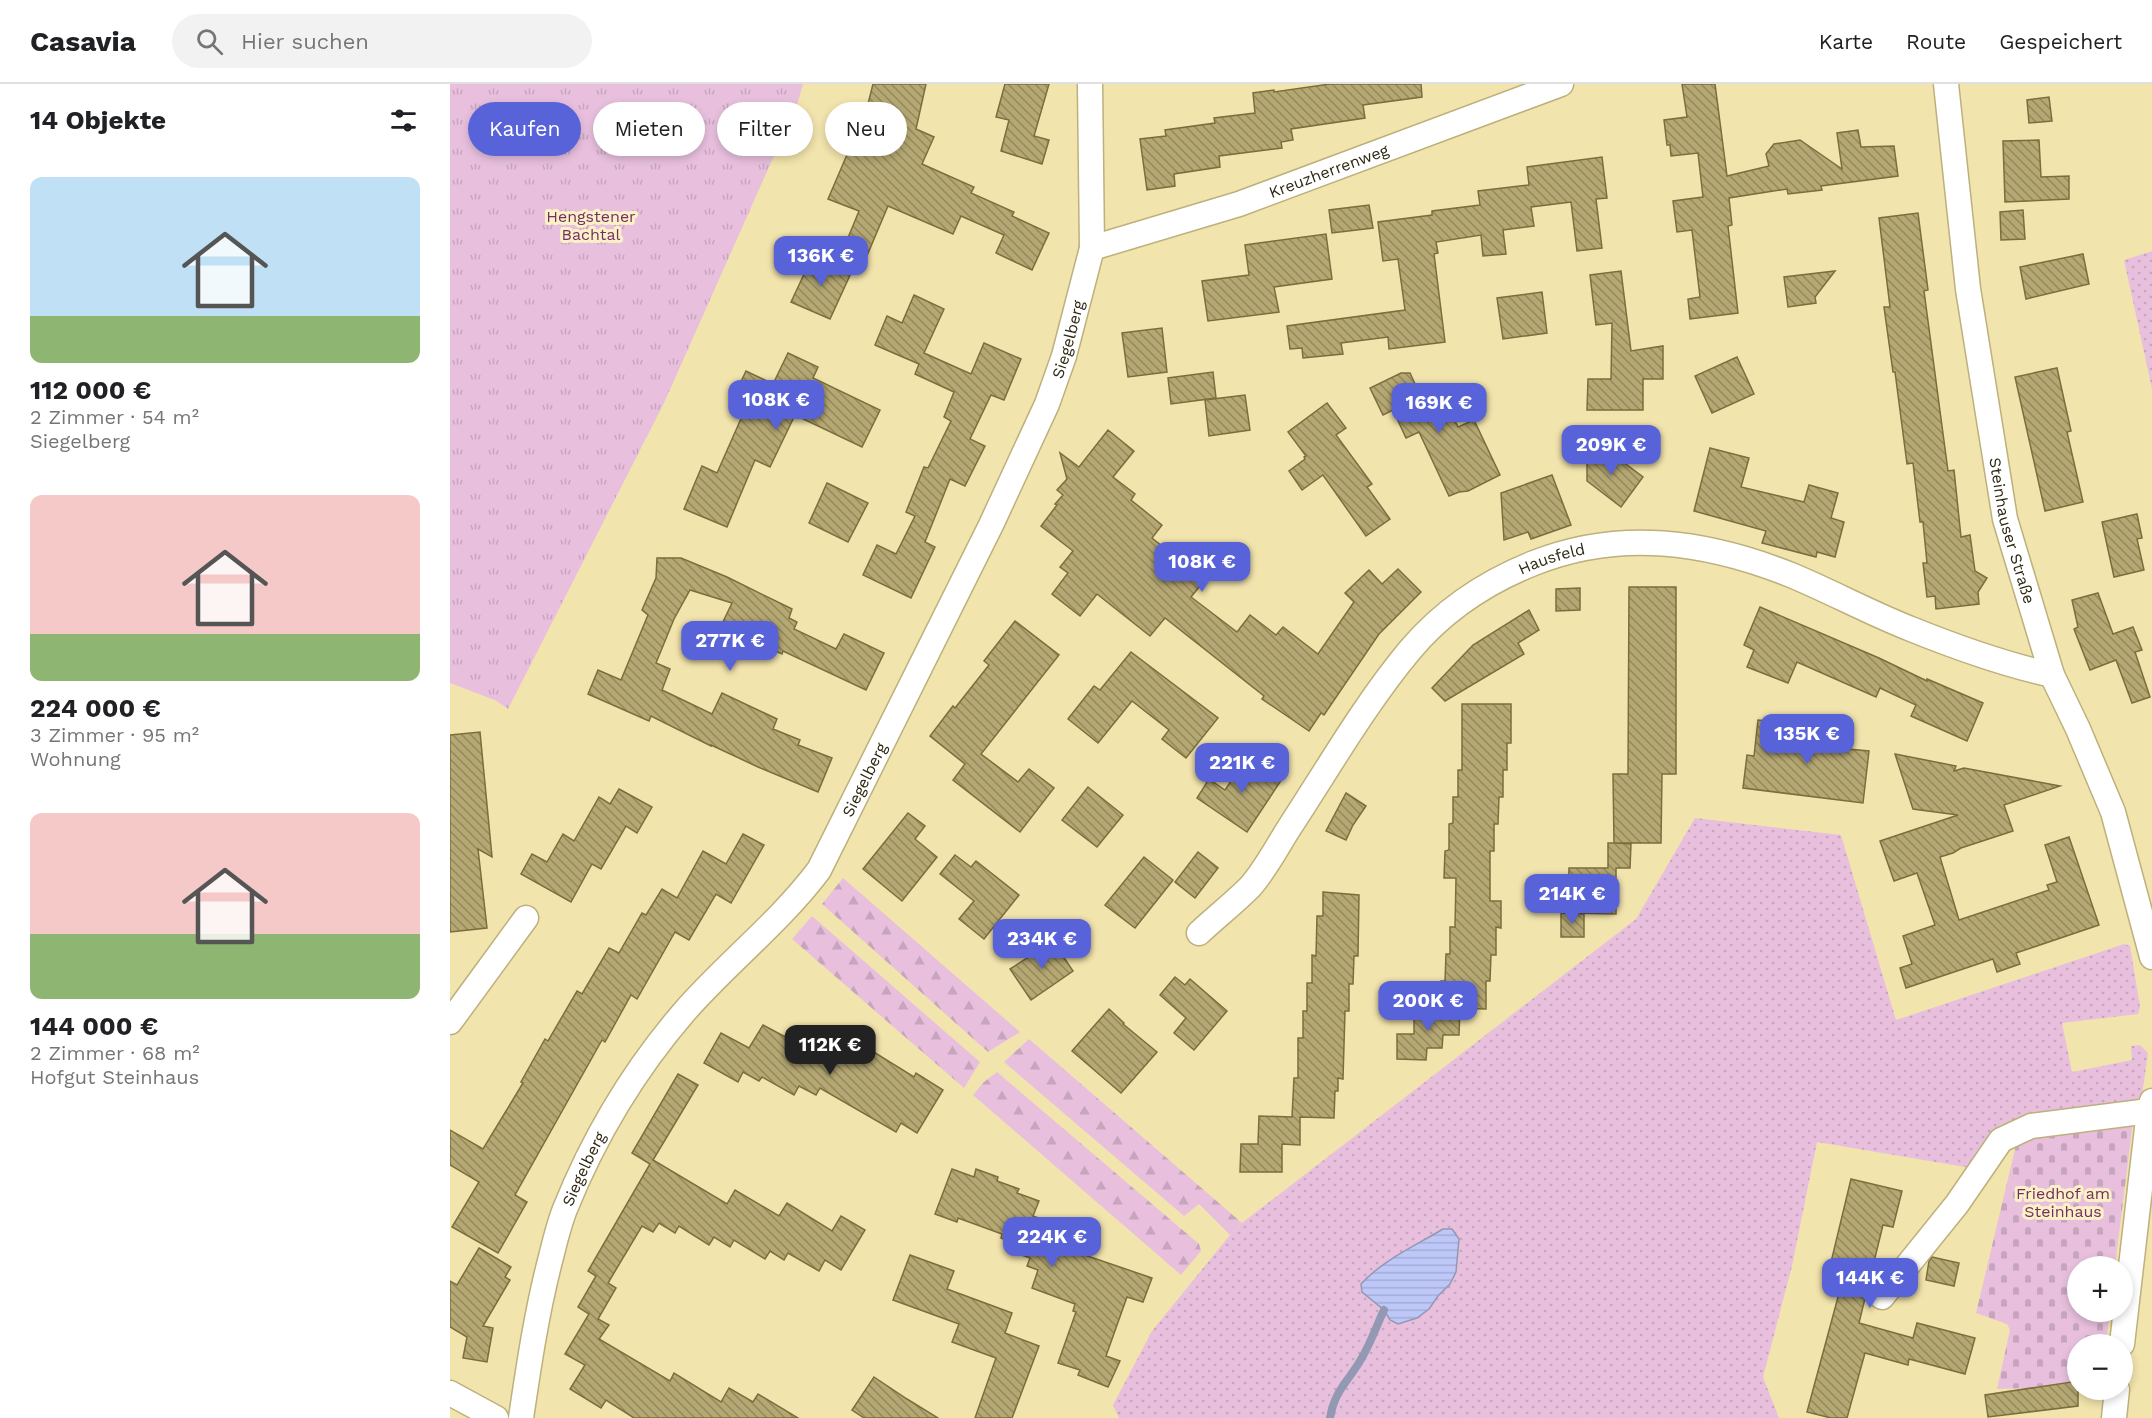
<!DOCTYPE html>
<html lang="de">
<head>
<meta charset="utf-8">
<style>
	:root { --surface:#fff; --page:#f2f2f2; --text:#202124; --muted:#757577; --line:#e0e0e0; --accent:#5863da }
	body { margin:0; font-family:"Work Sans",sans-serif; background:var(--page); color:var(--text); height:100vh; display:flex; flex-direction:column; font-size:22px; white-space:nowrap }
	* { box-sizing:border-box; margin:0 }
	p { font-size:20px; color:var(--muted) }
	.icon { flex:none; width:33px; height:33px; fill:none; stroke:currentColor; stroke-width:2; stroke-linecap:round; stroke-linejoin:round }
	.map { position:relative; flex:1; overflow:hidden }
	.details { display:flex; flex-direction:column; background:var(--surface); width:450px }
	.details>* { flex:none }
	.hud { position:absolute; left:18px; top:18px; width:570px; height:54px; display:flex; gap:12px }
	.controls { position:absolute; left:1617px; top:1172px; display:grid; gap:12px }
	.controls a { display:grid; place-items:center; width:66px; height:66px; border-radius:50%; background:var(--surface); box-shadow:0 3px 9px #0003; font-size:30px }
	.price { position:absolute; translate:-50% -51px; padding:0 14px; border-radius:12px; background:var(--accent); color:#fff; font-size:20px; line-height:39px; filter:drop-shadow(0 2px 3px #0008) }
	.price::after { content:''; position:absolute; left:50%; top:36px; width:18px; height:14px; margin-left:-9px; background:inherit; clip-path:polygon(0 0,100% 0,50% 100%) }
	.price.on { background:#222; color:#fff }
	ul { padding:0; list-style:none }
	li { display:grid; align-content:center; gap:12px; height:318px; padding:0 30px }
	li span { display:grid; place-items:center; height:186px; border-radius:12px; color:#555 }
	li>.icon { margin-inline-start:auto }
	span .icon { width:108px; height:108px; fill:#fffc; stroke-width:1 }
	li b { font-size:26px }
	h2 { display:flex; justify-content:space-between; align-items:center; height:72px; padding:0 30px; font-size:26px }
	.tag { padding:0 21px; border-radius:27px; background:var(--surface); box-shadow:0 3px 9px #0003; font-size:21px; line-height:54px }
	.tag.on { background:var(--accent); color:#fff }
	header { display:flex; align-items:center; gap:36px; box-sizing:border-box; height:84px; padding:0 30px; background:var(--surface); border-bottom:2px solid var(--line) }
	header strong { font-size:28px }
	nav { display:flex; gap:33px; margin-inline-start:auto; font-size:21px }
	.search { width:420px; height:54px; background:var(--page); display:flex; align-items:center; gap:15px; box-sizing:border-box; padding:0 21px; border-radius:33px; color:var(--muted); font-size:22px }
	main { display:flex; flex:1; min-height:0 }
	.map>svg:first-child { display:block }
	.grass { fill:url(#grass-dots) }
	.forest { fill:url(#forest-firs) }
	.cemetery { fill:url(#cemetery-stones) }
	.park { fill:url(#park-tufts) }
	.water { fill:url(#water-rules); stroke:#9398b3; stroke-width:1.5 }
	.lines { fill:none; stroke-linecap:round; stroke-linejoin:round }
	.stream { stroke:#9398b3; stroke-width:8 }
	.building { fill:url(#building-back-hatch); stroke:#7b6e3c; stroke-width:1.5 }
	.minor-casing { stroke:#beb07c; stroke-width:27 }
	.minor { stroke:#fff; stroke-width:24 }
	.labels { text-anchor:middle; stroke-width:6; stroke-linejoin:round; paint-order:stroke }
	.street-label { font-size:16px; fill:#2e2813; stroke:#fcf1c6 }
	.park-label { font-size:16px; fill:#713064; stroke:#fcf1c6 }
</style>
</head>
<body>
<header>
<strong>Casavia</strong>
<div class="search"><svg class="icon" aria-label="search" viewBox="0 0 24 24"><circle cx="10" cy="10" r="6"/><path d="M15 15l6 6"/></svg>Hier suchen</div>
<nav><a>Karte</a><a>Route</a><a>Gespeichert</a></nav>
</header>
<main>
<section class="details">
<h2>14 Objekte<svg class="icon" aria-label="filters" viewBox="0 0 24 24"><path d="M4 7h16M4 17h16"/><circle cx="9" cy="7" r="2"/><circle cx="15" cy="17" r="2"/></svg></h2>
<ul>
<li><span style="background:linear-gradient(#bfe0f5 75%,#8fb573 0)"><svg class="icon" aria-label="home" viewBox="0 0 24 24"><path d="M3 11l9-7 9 7M6 9v11h12V9"/></svg></span><div><b>112 000 €</b><p>2 Zimmer · 54 m²</p><p>Siegelberg</p></div></li>
<li><span style="background:linear-gradient(#f6c9c9 75%,#8fb573 0)"><svg class="icon" aria-label="home" viewBox="0 0 24 24"><path d="M3 11l9-7 9 7M6 9v11h12V9"/></svg></span><div><b>224 000 €</b><p>3 Zimmer · 95 m²</p><p>Wohnung</p></div></li>
<li><span style="background:linear-gradient(#f6c9c9 65%,#8fb573 0)"><svg class="icon" aria-label="home" viewBox="0 0 24 24"><path d="M3 11l9-7 9 7M6 9v11h12V9"/></svg></span><div><b>144 000 €</b><p>2 Zimmer · 68 m²</p><p>Hofgut Steinhaus</p></div></li>
</ul>
</section>
<div class="map">
<svg width="1702" height="1334" viewBox="0 0 1702 1334">
	<defs>
		<pattern id="grass-dots" width="8" height="8" patternUnits="userSpaceOnUse" patternTransform="scale(1.5)"><rect width="8" height="8" fill="#e8c0de"/><path d="M2 2h.1M6 6h.1" fill="none" stroke="#c7a5be" stroke-width="1.8" stroke-linecap="round"/></pattern>
		<pattern id="forest-firs" width="22" height="20" patternUnits="userSpaceOnUse" patternTransform="scale(1.5)"><rect width="22" height="20" fill="#e8c0de"/><path d="M5 1l3.5 6h-7zM16 11l3.5 6h-7z" fill="#c7a5be"/></pattern>
		<pattern id="cemetery-stones" width="16" height="16" patternUnits="userSpaceOnUse" patternTransform="scale(1.5)"><rect width="16" height="16" fill="#e8c0de"/><path d="M2 7V4a2 2 0 0 1 4 0v3zM10 15v-3a2 2 0 0 1 4 0v3z" fill="#c7a5be"/></pattern>
		<pattern id="park-tufts" width="24" height="20" patternUnits="userSpaceOnUse" patternTransform="scale(1.5)"><rect width="24" height="20" fill="#e8c0de"/><path d="M3 7l-1-3M5 7V3M7 7l1-3M15 17l-1-3M17 17v-4M19 17l1-3" fill="none" stroke="#c7a5be"/></pattern>
		<pattern id="water-rules" width="6" height="5" patternUnits="userSpaceOnUse" patternTransform="scale(1.5)"><rect width="6" height="5" fill="#bec8f8"/><path d="M0 2.5h6" fill="none" stroke="#a4acd4"/></pattern>
		<pattern id="building-back-hatch" width="6" height="6" patternUnits="userSpaceOnUse" patternTransform="scale(1.5)"><rect width="6" height="6" fill="#b5a873"/><path d="M-1 5l2 2M0 0l6 6M5-1l2 2" fill="none" stroke="#94895d"/></pattern>
	</defs>
	<rect width="100%" height="100%" fill="#f2e4ad"/>
	<g class="grass">
		<path d="M1702,167v138l-28,-129z"/>
		<path d="M1245,734l146,17 55,185 228,-76 6,2 10,61 -2,7 -76,9 10,49 60,-12 -1,-14 9,-1 8,8 -6,42 -7,6 -135,24 -29,43 -154,-26 -25,124 -29,111 16,41h-660l-6,-13 39,-74 78,-96 12,-12 394,-304z"/>
	</g>
	<g class="forest">
		<path d="M393,794l177,154 -32,20 -166,-148z"/>
		<path d="M362,832l168,146 -16,26 -172,-149z"/>
		<path d="M579,955l213,184 -12,12 -31,-31 -15,12 -180,-154z"/>
		<path d="M547,988l202,172 2,7 -20,24 -208,-180 11,-13z"/>
	</g>
	<path class="cemetery" d="M1683,1038l-18,144h-37v45h32l-4,33h-28l-1,37 -49,7 -31,1 13,-59 -3,-6 -31,-11 41,-172z"/>
	<path class="park" d="M0,0h353l-5,18 -134,301 -156,306 -11,-8 -47,-18z"/>
	<path class="water" d="M993,1145h9l7,10 -3,33 -6,12 -12,12 -9,13 -12,9 -19,6 -8,-4 -6,-10 -22,-18 -1,-8c22,-24 54,-38 82,-55z"/>
	<g class="lines">
		<path class="stream" d="M880,1334c5,-28 17,-35 30,-57 10,-16 16,-34 24,-51"/>
	</g>
	<g class="building">
		<path d="M423,0h53l-10,45 18,8 -12,27 52,23 -3,6 43,19 -2,4 37,17 -17,37 -36,-17 8,-18 -43,-19 -8,18 -65,-28 -22,52 -23,-8 16,-39 -31,-12 39,-91z"/>
		<path d="M555,0h44l-15,52 15,4 -7,24 -41,-13 8,-31 -13,-3z"/>
		<path d="M880,0h91l1,13 -59,8 2,13 -74,11 2,11 -12,2 1,6 -63,8 1,11 -46,7 1,12 -28,4 -7,-51 26,-3 -1,-6 50,-7 -1,-5 41,-5 -2,-20 21,-3v2z"/>
		<path d="M1232,0h33l12,92 42,-10 -3,-12 8,-10 26,-4 42,29 -5,-36 21,-3 3,17 33,-1 4,30 -77,10 1,4 -34,4 -1,-5 -58,9 3,27 -4,1 10,87 -48,6 -2,-20 12,-2 -8,-67 -15,2 -4,-31 30,-4 -5,-44 -27,3 -1,-11h-3l-3,-25 23,-3z"/>
		<path d="M1599,13l3,24 -23,2 -2,-23z"/>
		<path d="M1589,56l2,37 28,-1v23l-64,3 -2,-61z"/>
		<path d="M1152,73l5,41 -11,1 6,49 -25,3 -6,-49 -40,5 3,19 -31,4 3,24 -23,2 -2,-21 -45,7 2,11 -4,1 11,88 -56,7 -1,-12 -47,6 2,11 -40,4 -1,-10 -12,1 -3,-23 118,-16 -7,-51 -15,2 -5,-39 54,-7v-4l48,-6 -2,-14 51,-6 -2,-18z"/>
		<path d="M919,121l4,23 -41,5 -3,-23z"/>
		<path d="M1573,126l2,29 -24,1 -1,-28z"/>
		<path d="M1468,129l10,77 -4,1 24,180 6,-1 7,67 9,-2 5,36 12,7 -9,14 1,12 -43,5 -1,-13 -8,1 -4,-34h4l-4,-41h-3l-7,-59 -6,1 -12,-92h-2l-9,-65h6l-11,-89z"/>
		<path d="M876,150l6,45 -58,8 5,25 -71,9 -6,-40 47,-6 -4,-30z"/>
		<path d="M1633,170l6,30 -63,15 -6,-32z"/>
		<path d="M363,171l38,18 -21,46 -39,-17z"/>
		<path d="M1171,187l10,80 32,-5v33h-20v31h-56l1,-31h23l1,-56 -16,2 -6,-50z"/>
		<path d="M1385,187l-20,26 1,6 -28,4 -4,-30z"/>
		<path d="M1092,208l5,41 -44,6 -6,-41z"/>
		<path d="M464,211l30,14 -20,44 47,21 13,-31 37,16 -17,41 -13,-5 -21,44 15,7 -20,40 -15,-7 -25,63 10,5 -24,51 -48,-23 14,-30 19,9 19,-38 -9,-4 18,-45 4,1 23,-47 -7,-4 10,-25 -39,-18 4,-10 -44,-19 12,-29 15,7z"/>
		<path d="M712,244l5,44 -39,5 -6,-44z"/>
		<path d="M338,269l30,14 -5,11 67,32 -18,37 -67,-32 -25,52 -15,-7 -28,67 -43,-18 18,-43 15,7 34,-77 -14,-6 9,-19 27,13z"/>
		<path d="M1287,273l17,37 -42,19 -17,-37z"/>
		<path d="M1607,284l14,63 -4,1 16,70 -38,9 -30,-134z"/>
		<path d="M763,288l3,26 -45,6 -3,-26z"/>
		<path d="M951,289h9l13,28 19,-8 16,34 16,-7 26,55 -32,16 -9,1 -10,4 -30,-64 -13,6 -13,-28 -10,5 -13,-27z"/>
		<path d="M795,311l5,35 -41,6 -4,-36z"/>
		<path d="M877,319l19,25 -10,7 36,49 -5,3 23,32 -24,17 -43,-61 -21,15 -13,-19 16,-12 -1,-2 2,-1 -18,-24z"/>
		<path d="M658,346l26,21 -21,26 22,17 -4,6 31,25 -10,13 53,42 -14,17 46,35 13,-17 26,20 7,-8 35,27 36,-52 -9,-9 24,-23 13,14 16,-15 23,23 -42,42 -55,81 -3,-2 -12,18 -47,-32 2,-3 -99,-78 -15,18 -53,-42 -17,22 -28,-22 16,-21 -8,-6 13,-16 -32,-25 16,-21 -2,-1 8,-9 -6,-5 10,-11 -7,-26 19,14z"/>
		<path d="M1149,360l44,33 -22,30 -34,-26v-22z"/>
		<path d="M1260,364l39,10 -8,29 63,15 5,-17 29,8 -7,25 13,4 -9,35 -18,-5 -1,5 -54,-14 4,-12 -72,-20z"/>
		<path d="M1102,391l19,50 -40,14 -3,-7 -24,8 -3,-47z"/>
		<path d="M377,399l41,20 -20,39 -39,-19z"/>
		<path d="M1687,430l5,24 -5,1 7,31 -30,7 -12,-55z"/>
		<path d="M207,474h24l46,19 65,32 -3,9 8,4 -3,7 42,20 8,-15 40,19 -18,37 -83,-39 -1,3 -61,-28 11,-23 -42,-13 -16,29 -18,44 14,6 -8,21 50,24 10,-21 55,26 -4,10 27,11 -2,5 34,13 -14,34 -60,-25 -47,-22v1l-60,-30 -2,5 -61,-27 10,-24 23,10 27,-65 -6,-5 14,-32z"/>
		<path d="M1179,503h47v187h-14l-1,69h-46l16,1 -1,24h-14v46l-48,-1 1,-45h39v-25h6l-1,-69h15z"/>
		<path d="M1130,504v22l-24,1v-22z"/>
		<path d="M1648,509l15,41 20,-7 9,23 -7,2 15,45 -18,6 -16,-43 -26,10 -16,-41 4,-2 -6,-27z"/>
		<path d="M1310,523l119,51 48,23v-2l56,24 -16,38 -56,-25 5,-11 -36,-17 -4,9 -79,-35 -9,21 -41,-16 7,-17 -10,-5z"/>
		<path d="M1079,526l10,20 -21,13 6,11 -79,47 -13,-13 41,-43z"/>
		<path d="M565,537l44,34 -78,99 37,28 11,-13 25,19 -34,44 -67,-52 12,-16 -35,-28 23,-30 2,2 34,-43 -5,-4z"/>
		<path d="M681,568l87,66 -32,40 -24,-19 7,-9 -37,-29 -34,42 -30,-24 26,-33 6,4z"/>
		<path d="M1012,620h49v39h-4v27h-4v27h-4l-1,27h-4v27h-4v50h11v27l-5,-1v28h-5l-1,26h-4v28l-45,-1v-27h4l1,-27h4v-27h5l1,-49h-12l1,-27 4,-1v-26l4,-1v-26h5v-27h4z"/>
		<path d="M1308,636l25,3 -2,13 43,5 2,-13 24,3 -2,18 21,2 -6,52 -120,-15 4,-33 7,1z"/>
		<path d="M30,648l12,125 -14,-8 9,79 -37,4v-197z"/>
		<path d="M1445,670l61,12 -2,5 10,-3 96,18 -56,19 9,26 -52,17 -8,5 -13,4 19,63 90,-30 -2,-5 10,-3 -12,-37 24,-8 30,88 -83,28 4,11 -23,8 -4,-13 -87,29 -6,-20 12,-4 -9,-28 32,-11 -18,-52 -23,8 -14,-40 78,-26 -45,-6z"/>
		<path d="M798,672l34,23 -35,53 -50,-34 12,-19 16,11z"/>
		<path d="M638,703l35,28 -26,32 -35,-27z"/>
		<path d="M169,705l33,18 -15,26 -11,-7 -25,43 -9,-5 -21,38 -50,-28 11,-20 15,8 16,-28 11,7 25,-44 11,7z"/>
		<path d="M896,709l20,13 -13,19 -7,15 -20,-9z"/>
		<path d="M458,729l17,13 -10,13 22,18 -35,44 -39,-32z"/>
		<path d="M293,750l21,11 -33,58 -15,-9 -27,46 -14,-8 -38,67 -6,-4 -26,47 -3,-2 -87,155 12,7 -29,51 -46,-26 27,-45 -29,-17v-35l33,19 40,-66 -2,-1 24,-43 3,2 29,-50 5,3 27,-46 10,5 23,-40 4,2 16,-26 15,9 26,-47 23,13z"/>
		<path d="M748,768l20,16 -23,30 -20,-16z"/>
		<path d="M505,771l16,12 5,-6 43,34 -35,44 -25,-20 15,-18 -34,-27z"/>
		<path d="M694,773l29,23 -38,48 -30,-23z"/>
		<path d="M873,808l36,3 -1,61h-4l-1,28h-4v27h-4l-2,68 -5,-1v13h-3l-1,27 -34,-1v28l-18,-1v28h-42l1,-28h17l1,-28 33,1 2,-39h4v-40h5v-27h4v-28h5v-28l4,1 1,-40h6z"/>
		<path d="M1111,829l23,1v23h-23z"/>
		<path d="M603,857l20,30 -42,29 -21,-31z"/>
		<path d="M725,893l10,8 5,-6 37,32 -33,39 -20,-17 12,-15 -26,-23z"/>
		<path d="M964,924h46l-1,27h-16l-1,13h-15l-1,12 -29,-1v-25h17z"/>
		<path d="M659,925l15,14 -1,1 34,28 -36,41 -49,-42z"/>
		<path d="M313,941l43,23 7,-12 48,26 8,-13 45,28 2,-4 27,17 -26,43 -16,-10 -5,9 -76,-44 -4,7 -17,-9 -5,9 -32,-18 -3,4 -16,-9 -5,10 -34,-19 17,-30 28,15z"/>
		<path d="M228,990l20,11 -45,75 74,44 8,-14 44,26 8,-13 45,28 9,-15 24,14 -24,40 -16,-10 -6,11 -31,-18 -4,7 -14,-9 -5,8 -31,-19 -4,7 -16,-10 -5,8 -30,-19 -4,7 -16,-10 -6,9 -11,-6 -34,57 8,5 -18,31 11,6 -10,14 71,42 4,-8 47,29 8,-14 24,14 5,-8 40,24h-164l-28,-18 -5,8 -31,-19 15,-24 -20,-11 24,-40 -11,-7 18,-31 -8,-5 62,-107 -18,-11z"/>
		<path d="M502,1085l22,8 2,-8 22,8 -1,4 22,8 -2,4 22,8 -6,15 11,4 -4,11 33,12 -3,7 82,28 -9,24 -16,-5 -21,59 14,5 -12,26 -30,-12 2,-5 -22,-7 18,-51 -3,-1 2,-7 -43,-16 6,-18 -11,-4 3,-8 -11,-4 3,-8 -21,-8 1,-4 -44,-16 -1,4 -22,-8z"/>
		<path d="M1401,1095l51,12 -9,36 -10,-2 -24,98 54,15 4,-15 58,15 -10,36 -56,-15 -1,6 -43,-12 -18,65h-16l-24,-6 34,-126 -15,-3z"/>
		<path d="M29,1164l32,19 -6,10 5,3 -27,46 10,2 -6,34 -24,-4 4,-21 -17,-10v-46l7,4z"/>
		<path d="M460,1171l44,16 -7,18 65,24 -7,20 34,13 -27,72h-37l21,-60 -44,-16 7,-18 -66,-24z"/>
		<path d="M1482,1173l27,6 -5,23 -28,-6 3,-19z"/>
		<path d="M424,1293l33,22 31,19h-74l-12,-8z"/>
		<path d="M1628,1297v25l-90,11 -3,-22z"/>
	</g>
	<g class="lines">
		<defs>
			<g id="minor">
				<path id="s1" d="M1496,0l22,205 37,230 47,156 26,54 35,83 39,145"/>
				<path id="s2" d="M642,164l147,-44 322,-120"/>
				<path id="s3" d="M749,849c16,-15 35,-30 51,-46 16,-18 28,-42 41,-62 38,-58 74,-121 119,-175 33,-39 76,-68 124,-87 86,-34 172,-22 257,12 41,17 79,38 120,54 47,19 92,35 141,46"/>
				<path d="M0,938l76,-104"/>
				<path d="M1432,1213l75,-93 44,-64 30,-14 118,-15"/>
				<path d="M1672,1260l27,-233 3,-10"/>
				<path d="M0,1309l46,25"/>
				<path id="s4" d="M71,1334c8,-54 16,-108 30,-161 4,-16 8,-33 14,-48 29,-72 69,-139 120,-198 43,-49 94,-88 134,-141l172,-345 56,-121 17,-48 28,-108 -2,-164"/>
				<path d="M1664,1334l3,-29"/>
			</g>
		</defs>
		<use href="#minor" class="minor-casing"/>
		<use href="#minor" class="minor"/>
	</g>
	<g class="labels">
		<g class="street-label">
			<text dy="6" stroke="none"><textPath href="#s2" startOffset="249">Kreuzherrenweg</textPath></text>
			<text dy="6" stroke="none"><textPath href="#s4" startOffset="1228">Siegelberg</textPath></text>
			<text dy="6" stroke="none"><textPath href="#s1" startOffset="452">Steinhauser Straße</textPath></text>
			<text dy="6" stroke="none"><textPath href="#s3" startOffset="526">Hausfeld</textPath></text>
			<text dy="6" stroke="none"><textPath href="#s4" startOffset="742">Siegelberg</textPath></text>
			<text dy="6" stroke="none"><textPath href="#s4" startOffset="258">Siegelberg</textPath></text>
		</g>
		<g class="park-label">
			<text x="141" y="138">Hengstener<tspan x="141" dy="18">Bachtal</tspan></text>
			<text x="1613" y="1115">Friedhof am<tspan x="1613" dy="18">Steinhaus</tspan></text>
		</g>
	</g>
</svg>
<div class="controls">
<a>+</a>
<a>−</a>
</div>
<b class="price" style="left:371px;top:203px">136K €</b>
<b class="price" style="left:326px;top:347px">108K €</b>
<b class="price" style="left:989px;top:350px">169K €</b>
<b class="price" style="left:1161px;top:392px">209K €</b>
<b class="price" style="left:752px;top:509px">108K €</b>
<b class="price" style="left:280px;top:588px">277K €</b>
<b class="price" style="left:1357px;top:681px">135K €</b>
<b class="price" style="left:792px;top:710px">221K €</b>
<b class="price" style="left:1122px;top:841px">214K €</b>
<b class="price" style="left:592px;top:886px">234K €</b>
<b class="price" style="left:978px;top:948px">200K €</b>
<b class="price on" style="left:380px;top:992px">112K €</b>
<b class="price" style="left:602px;top:1184px">224K €</b>
<b class="price" style="left:1420px;top:1225px">144K €</b>
<div class="hud">
<a class="tag on">Kaufen</a>
<a class="tag">Mieten</a>
<a class="tag">Filter</a>
<a class="tag">Neu</a>
</div>
</div>
</main>
</body>
</html>
